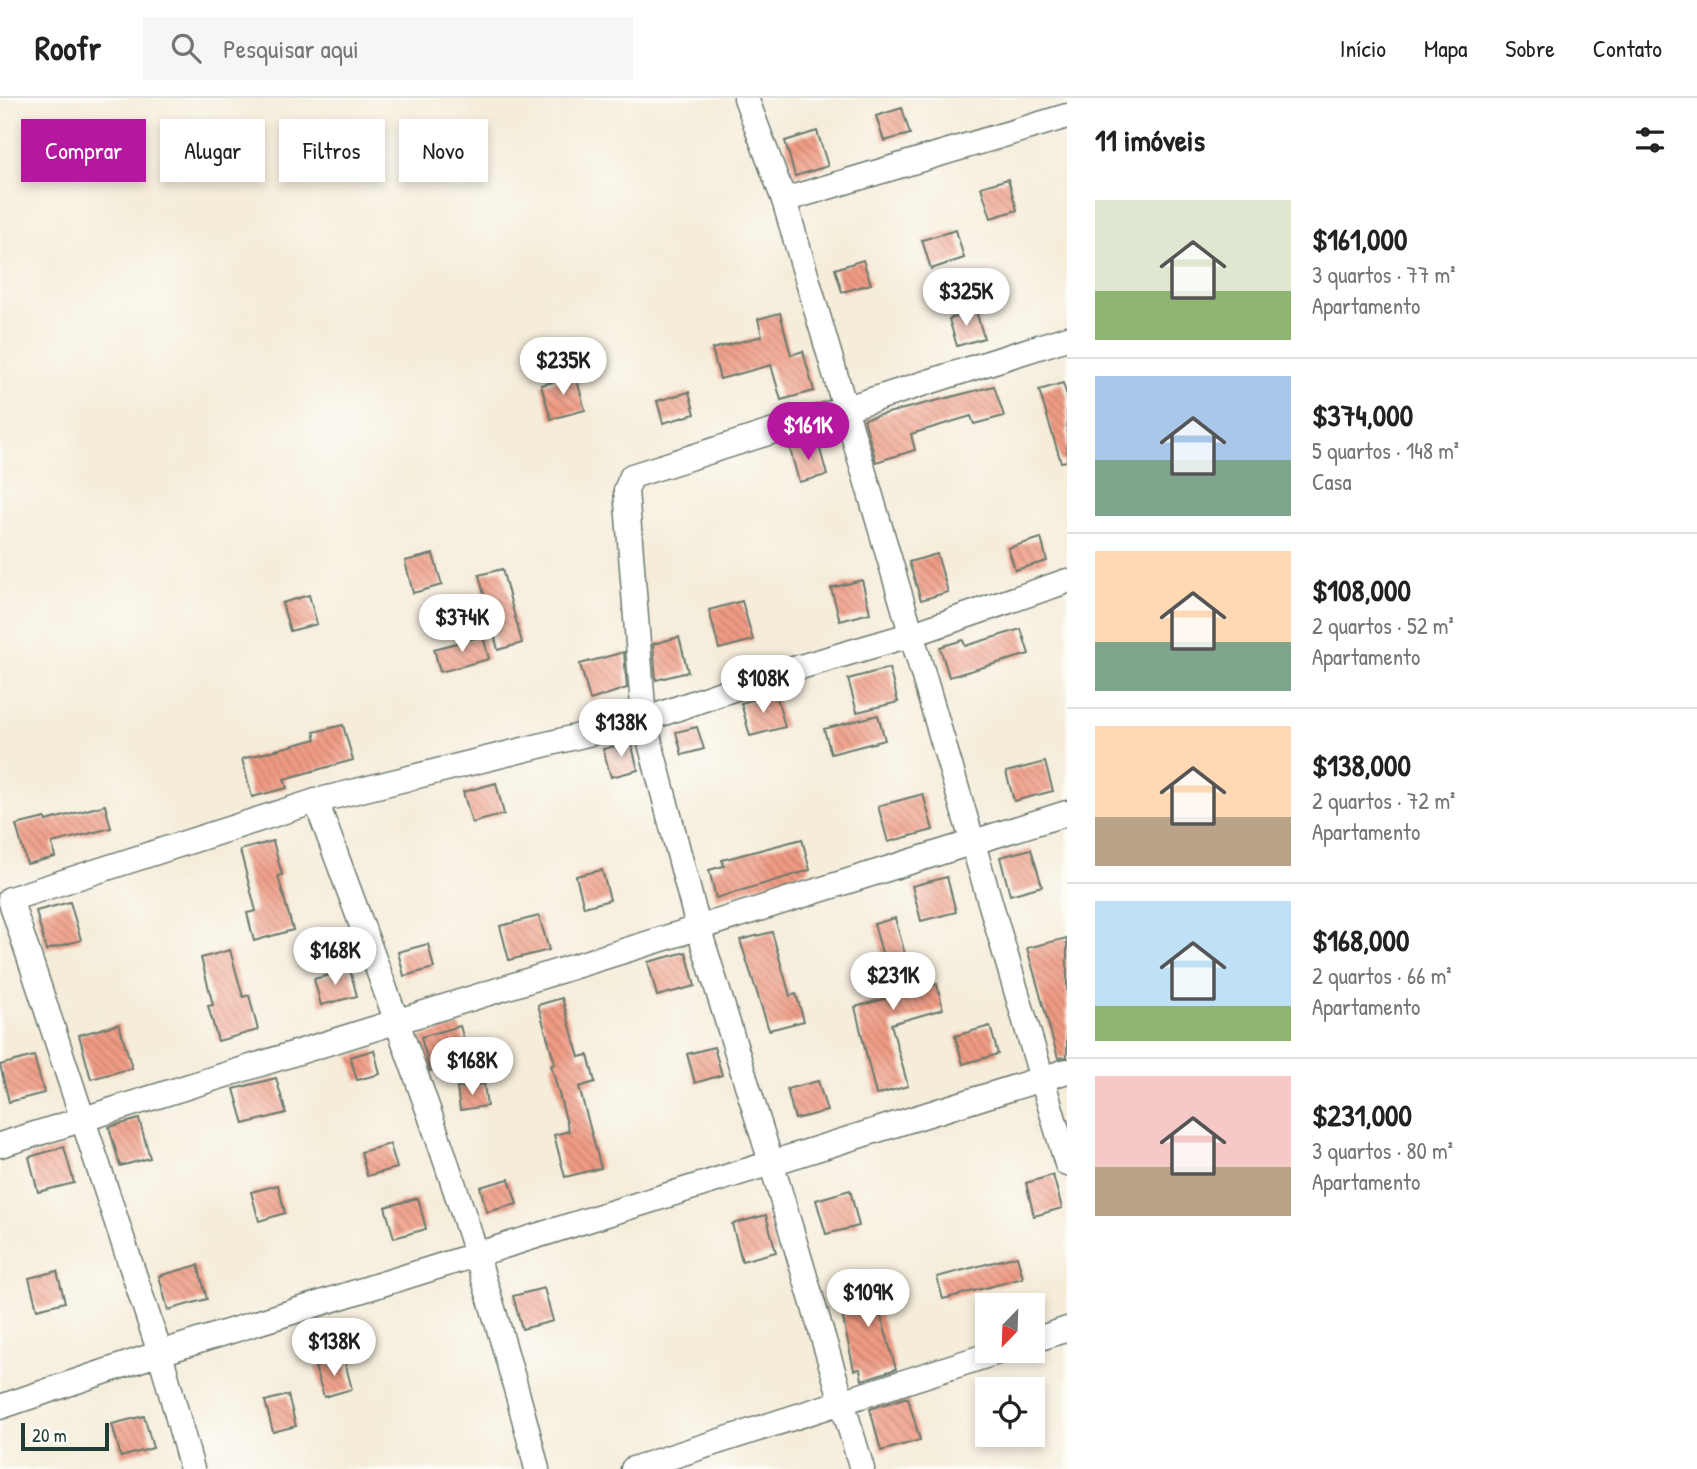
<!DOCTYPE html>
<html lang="pt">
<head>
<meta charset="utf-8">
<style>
	:root { --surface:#fff; --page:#f6f6f6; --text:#222; --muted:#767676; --line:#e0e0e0; --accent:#b5179e }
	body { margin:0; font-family:"Patrick Hand",sans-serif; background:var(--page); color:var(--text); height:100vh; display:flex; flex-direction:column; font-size:26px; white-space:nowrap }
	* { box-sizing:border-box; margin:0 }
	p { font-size:23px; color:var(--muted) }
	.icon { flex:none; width:38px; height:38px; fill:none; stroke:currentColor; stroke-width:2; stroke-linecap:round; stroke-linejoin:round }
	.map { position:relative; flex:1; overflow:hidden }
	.side { display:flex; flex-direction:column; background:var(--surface); width:630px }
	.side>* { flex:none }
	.banner { position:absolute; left:21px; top:21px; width:665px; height:63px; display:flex; gap:14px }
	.needle { width:46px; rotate:203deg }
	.tools { position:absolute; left:975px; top:1195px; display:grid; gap:14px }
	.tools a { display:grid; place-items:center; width:70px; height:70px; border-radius:0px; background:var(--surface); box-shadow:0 4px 10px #0003; font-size:35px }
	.scale { position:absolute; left:21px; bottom:18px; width:88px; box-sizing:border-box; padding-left:7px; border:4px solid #1f3d34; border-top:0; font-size:19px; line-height:24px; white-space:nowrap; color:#1f3d34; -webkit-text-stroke:5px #fdfcf7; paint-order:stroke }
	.price { position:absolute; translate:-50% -60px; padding:0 16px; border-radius:24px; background:#fff; color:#222; font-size:23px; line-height:46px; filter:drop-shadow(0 2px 4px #0008) }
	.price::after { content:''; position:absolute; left:50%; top:42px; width:21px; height:16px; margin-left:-10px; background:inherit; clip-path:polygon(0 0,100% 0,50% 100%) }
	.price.selected { background:var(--accent); color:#fff }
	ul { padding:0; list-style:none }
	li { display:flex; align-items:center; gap:21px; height:175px; padding:0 28px }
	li+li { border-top:2px solid var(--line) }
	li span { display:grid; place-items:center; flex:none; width:196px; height:140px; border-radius:0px; color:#555 }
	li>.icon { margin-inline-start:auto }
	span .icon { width:84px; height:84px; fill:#fffc; stroke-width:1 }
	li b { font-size:30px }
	h2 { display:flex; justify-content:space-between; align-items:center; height:84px; padding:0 28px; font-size:30px }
	.chip { padding:0 24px; border-radius:0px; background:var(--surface); box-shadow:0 4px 10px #0003; font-size:24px; line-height:63px }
	.chip.selected { background:var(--accent); color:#fff }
	header { display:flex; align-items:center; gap:42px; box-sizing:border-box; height:98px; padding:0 35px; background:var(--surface); border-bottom:2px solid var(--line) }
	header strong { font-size:33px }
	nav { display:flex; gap:38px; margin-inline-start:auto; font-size:24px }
	.search { width:490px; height:63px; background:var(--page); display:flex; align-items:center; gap:18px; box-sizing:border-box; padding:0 24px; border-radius:0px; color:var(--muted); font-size:26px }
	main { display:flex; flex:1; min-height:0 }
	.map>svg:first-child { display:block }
	.building { fill:url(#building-back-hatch) }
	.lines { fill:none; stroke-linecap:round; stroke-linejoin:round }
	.street-casing { stroke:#6a7a6e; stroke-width:27 }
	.street { stroke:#fff; stroke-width:24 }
</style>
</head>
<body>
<header>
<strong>Roofr</strong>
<div class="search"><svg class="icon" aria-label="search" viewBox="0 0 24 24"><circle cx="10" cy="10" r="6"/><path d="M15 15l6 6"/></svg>Pesquisar aqui</div>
<nav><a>Início</a><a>Mapa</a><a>Sobre</a><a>Contato</a></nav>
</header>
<main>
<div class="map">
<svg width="1067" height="1371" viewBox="0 0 1067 1371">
	<defs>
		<pattern id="building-back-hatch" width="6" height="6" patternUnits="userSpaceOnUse" patternTransform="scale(1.75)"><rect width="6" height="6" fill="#f09b84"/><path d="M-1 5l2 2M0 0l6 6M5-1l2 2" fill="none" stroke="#c2806d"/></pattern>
	</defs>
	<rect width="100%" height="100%" fill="#fdfcf7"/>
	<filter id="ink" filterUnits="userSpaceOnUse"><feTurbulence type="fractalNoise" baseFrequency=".0143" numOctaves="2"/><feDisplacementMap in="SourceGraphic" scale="14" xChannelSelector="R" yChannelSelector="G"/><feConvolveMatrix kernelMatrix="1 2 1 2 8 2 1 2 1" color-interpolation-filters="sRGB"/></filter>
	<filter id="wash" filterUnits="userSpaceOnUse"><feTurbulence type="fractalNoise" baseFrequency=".00686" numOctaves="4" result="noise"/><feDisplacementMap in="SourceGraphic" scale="28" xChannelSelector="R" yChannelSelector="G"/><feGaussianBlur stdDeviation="1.57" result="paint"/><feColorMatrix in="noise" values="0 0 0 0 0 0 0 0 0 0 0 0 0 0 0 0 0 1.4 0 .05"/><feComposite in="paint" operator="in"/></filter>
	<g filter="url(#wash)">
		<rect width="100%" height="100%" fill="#f5ecd9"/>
		<g id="blocks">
			<g class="building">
				<path d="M902,10l8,26 -26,7 -8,-25z"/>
				<path d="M817,33l11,35 -33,10 -10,-35z"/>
				<path d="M1008,81l9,31 -26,8 -10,-31z"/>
				<path d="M956,132l8,28 -33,11 -9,-29z"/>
				<path d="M863,162l8,24 -29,8 -7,-23z"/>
				<path d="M976,213l8,27 -27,8 -8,-27z"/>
				<path d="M780,215l11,42 12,-4 11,40 -33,9 -10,-35 -51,14 -8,-30 50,-13 -4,-17z"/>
				<path d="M576,278l9,34 -34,9 -10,-34z"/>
				<path d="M1063,285l4,13v65l-6,1 -22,-72z"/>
				<path d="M994,288l10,30 -30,8 -3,-8 -60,18 4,16 -39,12 -12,-43z"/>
				<path d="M689,294l6,22 -32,9 -6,-22z"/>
				<path d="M818,344l9,33 -28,7 -9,-33z"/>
				<path d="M1041,440l6,23 -32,9 -7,-22z"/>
				<path d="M433,456l9,31 -29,8 -8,-32z"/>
				<path d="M937,456l11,38 -27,8 -12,-38z"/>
				<path d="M502,471l20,74 -24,7 -19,-75z"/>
				<path d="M862,482l8,33 -30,8 -9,-33z"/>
				<path d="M309,497l8,29 -27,7 -8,-28z"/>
				<path d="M742,503l11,39 -34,9 -10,-39z"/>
				<path d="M1021,531l8,25 -80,23 -9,-30 23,-7 2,6z"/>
				<path d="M483,538l6,23 -49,13 -6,-23z"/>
				<path d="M679,539l9,35 -32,8 -3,-36z"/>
				<path d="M624,554l3,36 -37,12 -10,-36z"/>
				<path d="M889,570l9,34 -41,10 -9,-33z"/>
				<path d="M776,596l9,33 -35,9 -9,-33z"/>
				<path d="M878,617l7,25 -54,14 -7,-25z"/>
				<path d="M343,627l10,35 -69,19 3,9 -35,9 -10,-38 74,-20 -2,-7z"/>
				<path d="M697,629l7,22 -22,6 -6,-23z"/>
				<path d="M631,644l7,28 -27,7 -8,-28z"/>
				<path d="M1045,664l8,29 -39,10 -8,-29z"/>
				<path d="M496,685l8,31 -32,9 -9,-31z"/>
				<path d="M923,696l10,36 -45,12 -10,-36z"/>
				<path d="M105,707l6,23 -59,15 3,14 -28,7 -11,-39 29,-7 1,3z"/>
				<path d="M802,741l8,31 -94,28 -7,-28 15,-4 -2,-6z"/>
				<path d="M273,743l9,34 -4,1 15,54 -39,11 -7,-28 9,-2 -16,-61z"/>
				<path d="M1031,751l11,37 -32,9 -10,-38z"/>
				<path d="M602,772l8,30 -26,7 -8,-31z"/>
				<path d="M947,779l9,35 -35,9 -9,-35z"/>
				<path d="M70,804l11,38 -35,10 -10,-39z"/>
				<path d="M539,818l10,34 -40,10 -9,-34z"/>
				<path d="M895,820l20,72 22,-6 6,25 -52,15 17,62 -32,9 -21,-88 39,-11 -20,-72z"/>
				<path d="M772,834l18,64 6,-2 8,27 -35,9 -29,-90z"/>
				<path d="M1067,840v119l-9,1 -31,-110z"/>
				<path d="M428,846l6,24 -30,8 -6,-24z"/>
				<path d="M230,852l13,47 6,-2 9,35 -40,11 -10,-35 5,-1 -12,-47z"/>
				<path d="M686,854l9,34 -38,10 -9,-34z"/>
				<path d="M350,872l7,26 -36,9 -7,-26z"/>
				<path d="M562,900l17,59 9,-2 7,27 -16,5 22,81 -36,9 -11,-42 15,-4 -18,-66 4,-1 -17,-59z"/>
				<path d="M119,926l13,44 -41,11 -12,-44z"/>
				<path d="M460,928l10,34 -40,11 -9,-34z"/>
				<path d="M990,928l8,28 -35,10 -8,-28z"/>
				<path d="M714,949l8,28 -27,8 -8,-29z"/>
				<path d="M374,952l6,24 -23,6 -7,-23z"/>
				<path d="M34,958l10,37 -35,9 -9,-37z"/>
				<path d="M276,980l10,35 -42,11 -10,-35z"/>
				<path d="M818,983l9,30 -32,8 -8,-30z"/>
				<path d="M484,986l3,22 -27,4 -3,-22z"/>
				<path d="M139,1021l11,39 -30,8 -11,-39z"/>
				<path d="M390,1046l7,24 -30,8 -6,-24z"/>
				<path d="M64,1049l10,36 -36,9 -9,-35z"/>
				<path d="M1053,1077l9,33 -28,8 -8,-33z"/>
				<path d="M509,1081l8,25 -30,8 -7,-25z"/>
				<path d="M278,1087l7,28 -26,8 -8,-29z"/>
				<path d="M850,1092l9,36 -33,8 -10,-34z"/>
				<path d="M418,1100l8,31 -32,9 -9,-31z"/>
				<path d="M766,1117l10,37 -34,9 -10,-37z"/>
				<path d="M1017,1158l6,22 -80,21 -6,-22z"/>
				<path d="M198,1167l9,34 -39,11 -9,-34z"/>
				<path d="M57,1173l8,31 -28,7 -8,-31z"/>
				<path d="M886,1182l7,25 -14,4 17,60 -34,11 -2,-11 -6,1 -16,-74z"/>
				<path d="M544,1190l9,33 -31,8 -9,-33z"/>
				<path d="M344,1261l8,30 -28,8 -9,-30z"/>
				<path d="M288,1297l8,31 -23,6 -8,-31z"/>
				<path d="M904,1300h4l12,42 -39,11 -11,-42z"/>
				<path d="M144,1318l9,32 -32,9 -9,-33z"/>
			</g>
		</g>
	</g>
	<g filter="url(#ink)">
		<use href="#blocks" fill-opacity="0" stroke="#6a7a6e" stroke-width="2"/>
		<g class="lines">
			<defs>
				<g id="street">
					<path d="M746,0l38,102"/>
					<path d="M1067,18l-283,84 283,964"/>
					<path d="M316,703c81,220 165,440 221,668"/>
					<path d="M0,1047l1067,-332"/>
					<path d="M1032,1243l35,-12"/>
					<path d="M0,1309l160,-54 907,-282"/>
					<path d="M192,1371l-32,-116 -150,-454 306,-98 328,-81 129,-45 140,-41 154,-53"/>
					<path d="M633,1371l368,-118"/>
					<path d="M862,1371l-91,-307 -72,-232 -55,-210 -18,-230 6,-14 435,-138"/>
				</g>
			</defs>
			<use href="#street" class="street-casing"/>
			<use href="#street" class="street"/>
		</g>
	</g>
</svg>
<div class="tools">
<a><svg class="needle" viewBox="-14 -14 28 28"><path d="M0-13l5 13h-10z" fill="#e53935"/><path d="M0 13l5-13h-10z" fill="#767676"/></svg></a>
<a><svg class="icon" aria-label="locate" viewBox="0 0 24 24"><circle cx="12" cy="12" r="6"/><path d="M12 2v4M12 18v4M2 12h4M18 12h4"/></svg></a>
</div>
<div class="scale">20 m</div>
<b class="price" style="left:966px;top:230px">$325K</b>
<b class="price" style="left:563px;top:299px">$235K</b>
<b class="price selected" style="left:808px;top:364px">$161K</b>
<b class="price" style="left:462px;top:556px">$374K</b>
<b class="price" style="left:763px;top:617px">$108K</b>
<b class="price" style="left:621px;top:661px">$138K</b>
<b class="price" style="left:335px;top:889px">$168K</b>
<b class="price" style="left:893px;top:914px">$231K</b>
<b class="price" style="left:472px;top:999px">$168K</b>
<b class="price" style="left:868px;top:1231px">$109K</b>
<b class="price" style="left:334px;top:1280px">$138K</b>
<div class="banner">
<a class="chip selected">Comprar</a>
<a class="chip">Alugar</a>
<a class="chip">Filtros</a>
<a class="chip">Novo</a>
</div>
</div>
<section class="side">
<h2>11 imóveis<svg class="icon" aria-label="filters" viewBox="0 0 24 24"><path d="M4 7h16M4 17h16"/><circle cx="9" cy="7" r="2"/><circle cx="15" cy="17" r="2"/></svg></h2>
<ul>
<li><span style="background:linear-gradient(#dfe7d0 65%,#8fb573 0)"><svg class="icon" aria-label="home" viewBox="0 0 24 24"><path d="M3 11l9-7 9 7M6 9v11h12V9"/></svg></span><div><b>$161,000</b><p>3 quartos · 77 m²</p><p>Apartamento</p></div></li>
<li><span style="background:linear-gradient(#a9c7e8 60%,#7fa58c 0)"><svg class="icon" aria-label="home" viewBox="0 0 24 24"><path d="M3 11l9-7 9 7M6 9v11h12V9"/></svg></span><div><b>$374,000</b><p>5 quartos · 148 m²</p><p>Casa</p></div></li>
<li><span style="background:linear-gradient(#ffd9b3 65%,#7fa58c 0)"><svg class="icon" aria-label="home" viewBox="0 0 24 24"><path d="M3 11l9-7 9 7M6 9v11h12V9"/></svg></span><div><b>$108,000</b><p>2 quartos · 52 m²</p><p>Apartamento</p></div></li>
<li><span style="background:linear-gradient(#ffd9b3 65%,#b9a48a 0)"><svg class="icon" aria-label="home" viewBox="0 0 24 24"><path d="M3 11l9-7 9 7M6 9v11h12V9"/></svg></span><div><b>$138,000</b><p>2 quartos · 72 m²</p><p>Apartamento</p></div></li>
<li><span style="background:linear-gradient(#bfe0f5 75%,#8fb573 0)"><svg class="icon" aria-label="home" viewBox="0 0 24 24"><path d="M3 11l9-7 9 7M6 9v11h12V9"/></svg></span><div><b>$168,000</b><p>2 quartos · 66 m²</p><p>Apartamento</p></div></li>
<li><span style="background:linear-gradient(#f6c9c9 65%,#b9a48a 0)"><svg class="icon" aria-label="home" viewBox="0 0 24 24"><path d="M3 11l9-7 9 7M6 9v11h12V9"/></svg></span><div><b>$231,000</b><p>3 quartos · 80 m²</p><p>Apartamento</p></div></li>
</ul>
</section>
</main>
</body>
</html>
